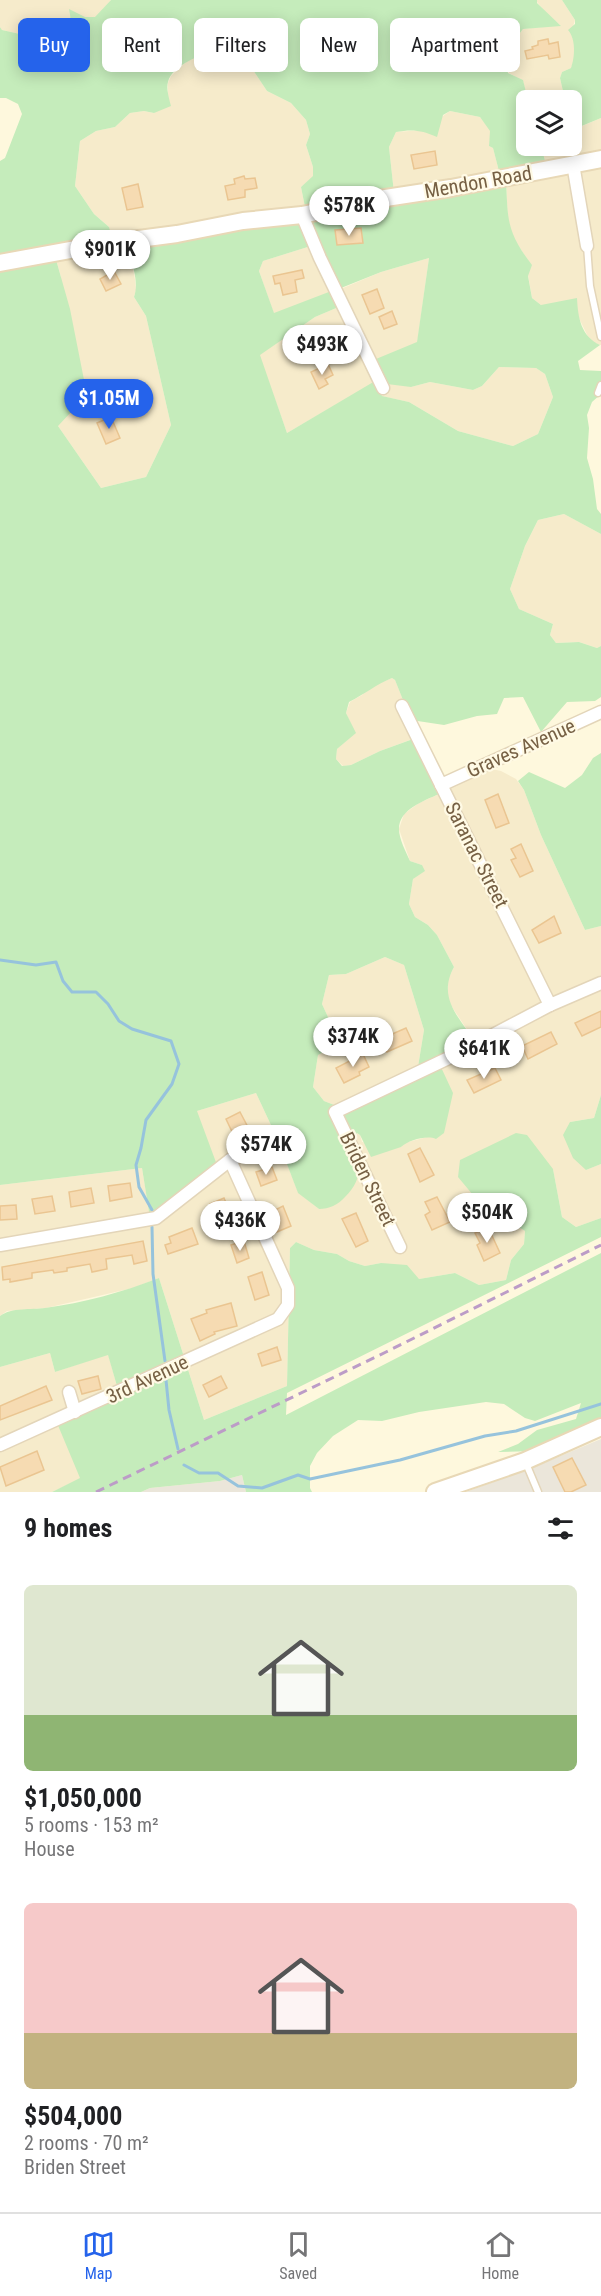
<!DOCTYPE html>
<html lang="en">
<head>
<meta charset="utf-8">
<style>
	:root { --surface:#fff; --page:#f6f6f6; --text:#202124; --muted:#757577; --line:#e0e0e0; --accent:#2563eb }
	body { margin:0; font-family:"Roboto Condensed",sans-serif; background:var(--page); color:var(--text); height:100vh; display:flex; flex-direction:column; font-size:22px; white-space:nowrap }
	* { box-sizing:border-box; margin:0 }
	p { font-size:20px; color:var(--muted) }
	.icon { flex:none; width:33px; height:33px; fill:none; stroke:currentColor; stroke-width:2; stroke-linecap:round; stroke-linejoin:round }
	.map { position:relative; height:1492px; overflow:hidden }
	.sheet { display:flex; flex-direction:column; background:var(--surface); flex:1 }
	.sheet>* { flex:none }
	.banner { position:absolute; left:18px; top:18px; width:566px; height:54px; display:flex; gap:12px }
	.fabs { position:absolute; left:516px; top:90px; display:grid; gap:12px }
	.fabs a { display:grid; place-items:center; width:66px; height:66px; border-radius:9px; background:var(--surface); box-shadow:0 3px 15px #0003; font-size:30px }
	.price { position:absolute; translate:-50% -51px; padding:0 14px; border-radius:21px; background:#fff; color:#222; font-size:20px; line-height:39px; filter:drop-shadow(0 2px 3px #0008) }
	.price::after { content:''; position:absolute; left:50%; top:36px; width:18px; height:14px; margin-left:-9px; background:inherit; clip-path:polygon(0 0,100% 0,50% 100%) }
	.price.current { background:var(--accent); color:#fff }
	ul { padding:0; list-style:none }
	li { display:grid; align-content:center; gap:12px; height:318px; padding:0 24px }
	li span { display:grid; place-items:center; height:186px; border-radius:9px; color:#555 }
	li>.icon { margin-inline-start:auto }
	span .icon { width:108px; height:108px; fill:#fffc; stroke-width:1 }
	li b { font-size:26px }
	h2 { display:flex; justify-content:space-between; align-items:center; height:72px; padding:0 24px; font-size:26px }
	.chip { padding:0 21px; border-radius:9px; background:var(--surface); box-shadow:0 3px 15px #0003; font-size:21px; line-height:54px }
	.chip.current { background:var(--accent); color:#fff }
	.dock { display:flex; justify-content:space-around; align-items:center; height:84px; border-top:2px solid var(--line); background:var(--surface); font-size:16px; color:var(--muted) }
	.dock a { display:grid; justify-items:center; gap:3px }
	.dock .current { color:var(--accent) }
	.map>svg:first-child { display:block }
	.residential { fill:#f6ebcb }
	.industrial { fill:#ebe6da }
	.green { fill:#c5ecbb; fill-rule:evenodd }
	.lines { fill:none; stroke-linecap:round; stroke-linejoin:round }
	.stream { stroke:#96c3dc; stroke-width:3 }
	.building { fill:#f6dbb2; stroke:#eac591; stroke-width:1.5 }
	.lane-casing { stroke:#e3d5b9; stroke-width:9 }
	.street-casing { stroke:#e3d5b9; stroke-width:15 }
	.secondary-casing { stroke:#e8d8b6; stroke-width:20 }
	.lane { stroke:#fff; stroke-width:6 }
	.street { stroke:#fff; stroke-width:12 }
	.secondary { stroke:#fff; stroke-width:16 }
	.rail { stroke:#bc9cc7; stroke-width:3; stroke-dasharray:9 6; stroke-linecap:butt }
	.labels { text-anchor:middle; stroke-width:4.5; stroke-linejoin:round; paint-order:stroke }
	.street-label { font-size:20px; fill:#766044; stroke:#fffae5 }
</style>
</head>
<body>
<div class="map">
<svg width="601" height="1492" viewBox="0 0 601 1492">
	<rect width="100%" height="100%" fill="#fef8dd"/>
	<g class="residential">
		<path d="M0,0h111l-15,17h-11l-13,8 -10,19 -9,5 -10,-3 -14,-10 -27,-6 -2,-3z"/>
		<path d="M537,0h25l13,20 -4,13 3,9v19l-3,7 -9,4 -2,6 5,22h-37l-5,-19 -14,-8 -4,-16 2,-15 10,-5 6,-8 37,-4 -13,-11 -10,-12z"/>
		<path d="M210,51l23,3 18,13 16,24 24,12 15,17 4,14 -4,11 7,22v10l-12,10 5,25 -179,30 8,37 1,11 -2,7 12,19 25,109 -25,52 -45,11 -43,-62 3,-149 -6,-21 54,-29 -15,-13 -19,-28 5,-45 16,-10 19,-4 15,-14 14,-2 10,2 14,-22v-8l3,-7 16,-15z"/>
		<path d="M450,111l30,6 11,14 -2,15 4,2 8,31 -107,14 -5,-46 7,-15 27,-2z"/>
		<path d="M601,118v227h-1l-10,-4 -12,-25 -37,-11 -9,-7 -4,-23 3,-10 -19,-29 -4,-11 -2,-46 41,-11 -6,-22h31v-20l1,4z"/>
		<path d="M314,245l20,46 -60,23 -15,-43 4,-10z"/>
		<path d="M429,258l-18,129 19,-5 43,8 9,-4 17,-19 37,1 9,6 8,23 -15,37 -25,12 -55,-15 -49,-29 -28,-6 -6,-14 -88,51 -28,-78 56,-38 26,-11 -5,-15 45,-19z"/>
		<path d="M564,514l37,20v112l-4,2 -18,-6 -23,1 -6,-8 3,-11 -34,-15 -9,-20 15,-43 13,-26z"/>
		<path d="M392,678l3,2 23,57 -38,14 -29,14 -8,1 -7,-7 1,-10 18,-16 -9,-20 4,-11 12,-7 6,-7z"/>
		<path d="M482,767l19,4 15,8 8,11 17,45 44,95 16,-4v169l-7,23 -24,4 16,48 15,-6v54l-25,9 -14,-10 -9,-48 -75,32 47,30 -1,13 -13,16 -5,20 -27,5 -24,-12 -36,6 -38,-16 -16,3 -16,-5 -12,-7 -23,-4 -18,-8 -6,6 -3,138 -83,34 -45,-142 -26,10 -87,20 -39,3 -7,5v-131l142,-17 8,49 47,-106 59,-18 21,45 21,54 21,17 38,-76 3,2 2,7 39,5 3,-4 27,-7 8,-71 37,-22 -28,-42v-22l6,-12 -17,-32 -9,-10 -13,-8 -6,-13 4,-25 9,-14 -12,-4 -11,-32 5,-15 15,-11 20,-9 2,-11z"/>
		<path d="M385,957l19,8 20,65 -7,43 -75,35 -18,-7 -11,-14 5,-32 22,-12 -18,-39 7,-29 17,-1z"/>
		<path d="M50,1353l5,19 53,-18 11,39 -39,86 -28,13h-52v-125z"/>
	</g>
	<g class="industrial">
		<path d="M601,1439v53h-135l73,-27z"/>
		<path d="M242,1475l4,17h-105l9,-4 70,-7z"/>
	</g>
	<g class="green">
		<path d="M111,0h426v3l24,23 -38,3 -6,8 -10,5 -2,15 3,16 15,7 5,20h-2v46h15l6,22 -41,11c2,41 0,52 26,86l-4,11 4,22 9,7 36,-7c1,20 4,38 23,47l-22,16 2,9 21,1v23l-9,8 -5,13 2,13 -2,30 6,21 4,30 4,5v20l-37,-20 -26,6 -13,26 -15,43 9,20 34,15 -3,11 6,8 23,-1 18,6 4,-2v51l-6,4 -28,1 -26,30 -18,-35 -19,1 -7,16 -20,2 -33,9 -33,-5 -16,-40 -3,-2c-17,7 -27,16 -43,24l-3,11 10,20 -19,16 -1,10 6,7 9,-1 29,-14 33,-12 26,55c-15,7 -40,15 -40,35 0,10 7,23 11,32l12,4 3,6 -12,8 -4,25 6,13 13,8 9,10 17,32c-17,31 5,50 22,76l-36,22 13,28 -9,40 -8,6c-9,-4 -27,1 -35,8l-30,10 -11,-22 -3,-2 -3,5c4,27 11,39 -9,59 -7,8 -16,12 -26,12l-21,-16 -21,-55 -21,-45 -59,18 20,54 -67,53 -8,-50 -142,17v-1024l5,-3 17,-44 -4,-10 -12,-6h-6v-71l2,3 27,6 14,10 10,3c18,-10 20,-21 16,-40l16,8h10zM210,51l23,3 18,13 16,24 24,12 15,17 4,14 -4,11 7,22v9l-12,11 5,25 -180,30c4,17 14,38 8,55l12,19 25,109 -25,52 -45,11 -43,-62 29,-31 -17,-86 -15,-53 58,-14 -4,-15 -15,-13 -19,-28 5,-45 16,-10 19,-4 15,-14 14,-2 10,2 17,-7c-2,-8 -5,-17 -3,-24 4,-16 29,-25 42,-31zM450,111l30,6 10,14 -1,15 4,2 8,31 -107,14 -5,-46 7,-15c16,-3 26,-2 41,5l6,-22zM314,245l20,45 -60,23 -15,-42 4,-10zM429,258l-12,84 -41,17 11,25 24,3 19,-5 43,8 9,-4 17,-19 37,1 9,6 8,23 -15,37 -25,12 -55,-15 -49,-29 -27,-6 -7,-15 -88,52 -27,-78 55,-38 26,-11 -5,-16 45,-18zM385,957l19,8 20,65 -7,43 -75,35 -18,-7 -11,-14 5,-32 22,-12 -18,-39 7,-29 17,-1z"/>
		<path d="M562,0h39v118l-29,12v-30h-7l-5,-22 2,-6 9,-4c4,-11 5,-29 -3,-38l7,-6v-4z"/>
		<path d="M601,753v173l-16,4 -44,-95 -17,-45 -6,-9 11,-9 36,16 17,-13 11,-17z"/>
		<path d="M601,1095v69l-15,6 -13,-12 -10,-23 7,-13 24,-4z"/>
		<path d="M516,1133l11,2 26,34 9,48 14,10 25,-9v19l-314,156 -1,22 315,-162v174l-65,24 -38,1 20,-8 19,-14 39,-11 5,-16 -46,18 -10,-3 -21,-14 -18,-2 -67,10 -37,9 -24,-1 -25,16 -16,17 -7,13v22l2,4h-66l-4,-17 -22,6 -70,7 -9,4h-89l28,-14 -23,-55 62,-30 -11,-38 -53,17 -5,-19 -50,14v-51c12,-9 31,-6 45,-8 38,-5 78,-16 114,-30l45,142 83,-34 3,-138 6,-6 18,8 23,4 12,7 16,5 16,-3 26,2 12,14 36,-6 24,12 27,-5 5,-20 13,-16 1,-13 -47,-30 -20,-24 2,-17z"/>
	</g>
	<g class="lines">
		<g class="stream">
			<path d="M0,960l36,5 20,-3 7,19 9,11h24l12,12 11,17 13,8 39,12 8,23 -7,20 -26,36 -5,28 -5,17 3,22 13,23"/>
			<path d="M152,1227l1,47 12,87"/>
			<path d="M166,1380l3,30 9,39"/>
			<path d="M184,1465l15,8h19l20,13 24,2 36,-13 12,4 90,-19 85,-24 31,-5 85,-27"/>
		</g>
	</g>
	<g class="building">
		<path d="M548,39l1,5 9,-2 2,15 -11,2 -1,-4 -21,4 -2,-8 8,-2 -1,-2 6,-2v-4z"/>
		<path d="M435,151l2,14 -23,4 -3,-14z"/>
		<path d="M244,176l1,3 10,-1 2,10 -12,2v7l-17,3 -3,-14 10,-2 -1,-5z"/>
		<path d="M138,184l5,23 -16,3 -5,-22z"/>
		<path d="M361,228l2,15 -26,2 -2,-15z"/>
		<path d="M302,270l2,8 -9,2 2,12 -14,3 -3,-12 -5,1 -2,-8z"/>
		<path d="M114,271l7,13 -15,7 -6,-12z"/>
		<path d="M377,289l7,19 -14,6 -8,-19z"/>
		<path d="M392,311l5,13 -13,5 -5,-12z"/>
		<path d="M328,364l5,11 -8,4 3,5 -9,5 -8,-17z"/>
		<path d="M111,417l9,21 -14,6 -9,-21z"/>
		<path d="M498,794l11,29 -13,5 -11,-28z"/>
		<path d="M521,844l12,27 -13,6 -9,-17 5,-2 -5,-9z"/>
		<path d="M554,916l7,17 -22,10 -7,-13z"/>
		<path d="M601,1011v16l-19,9 -7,-13z"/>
		<path d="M406,1028l6,13 -25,11 -6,-13z"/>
		<path d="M551,1032l6,12 -29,15 -6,-13z"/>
		<path d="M363,1054l6,13 -10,5 1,3 -16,8 -8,-15z"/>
		<path d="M495,1068l6,12 -27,13 -7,-13z"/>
		<path d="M240,1112l11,21 -15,7 -10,-21z"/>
		<path d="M420,1148l14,27 -14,7 -12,-28z"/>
		<path d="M272,1167l5,13 -16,6 -5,-14z"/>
		<path d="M130,1183l2,14 -22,4 -2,-15z"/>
		<path d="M91,1188l3,15 -23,4 -2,-15z"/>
		<path d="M52,1196l3,15 -20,3 -3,-15z"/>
		<path d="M437,1197l13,25 -18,8 -7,-15 5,-3 -5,-10z"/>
		<path d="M224,1198l10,24 -15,6 -9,-24z"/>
		<path d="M16,1205l1,14 -17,1v-14z"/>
		<path d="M283,1206l8,20 -14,6 -8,-19z"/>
		<path d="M356,1213l12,28 -12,6 -14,-28z"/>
		<path d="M488,1227l12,26 -16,8 -7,-16 3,-2 -5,-10z"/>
		<path d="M192,1228l6,16 -30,10 -3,-9 6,-2 -2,-6z"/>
		<path d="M143,1241l4,20 -13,3 -2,-9 -26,4 1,10 -15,3 -2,-8 -23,4v3l-13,2 -1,-3 -21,3v5l-22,4v-3l-7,1 -1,-13z"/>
		<path d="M244,1241l5,17 -12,5 -6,-18z"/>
		<path d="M262,1272l7,23 -14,5 -7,-23z"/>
		<path d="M231,1303l6,23 -23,6 1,2 -15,7 -9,-22 16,-6 -1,-3z"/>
		<path d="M277,1347l4,13 -19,6 -4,-12z"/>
		<path d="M98,1376l3,13 -19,5 -4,-13z"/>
		<path d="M221,1376l6,12 -18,9 -6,-12z"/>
		<path d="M46,1386l6,14 -52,20v-14z"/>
		<path d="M37,1451l7,19 -38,16 -6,-19z"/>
		<path d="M572,1458l14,27 -15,7h-6l-12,-25z"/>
	</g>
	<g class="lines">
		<defs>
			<g id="lane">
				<path d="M587,246l3,40 11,51"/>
				<path d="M598,393l3,-8"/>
				<path d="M525,1461l13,31"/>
			</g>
			<g id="street">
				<path d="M573,164l14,82"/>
				<path d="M302,215l18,43 63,130"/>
				<path d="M402,706l148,299"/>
				<path d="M441,785l160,-73"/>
				<path d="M0,1245l156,-27 74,-58 42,-19"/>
				<path d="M400,1247l-65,-135 122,-58 93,-49 51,-22"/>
				<path d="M69,1392l6,20"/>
				<path d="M0,1445l278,-126 10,-14v-17l-58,-128"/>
			</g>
			<g id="secondary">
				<path d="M0,263l108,-20 69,-9 66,-13 59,-6 77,-16 72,-11 150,-29"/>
				<path d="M435,1492l90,-31 76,-34"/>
			</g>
		</defs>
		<use href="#lane" class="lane-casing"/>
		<use href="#street" class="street-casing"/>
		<use href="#secondary" class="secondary-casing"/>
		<use href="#lane" class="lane"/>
		<use href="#street" class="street"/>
		<use href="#secondary" class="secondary"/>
		<path class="rail" d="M96,1492l290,-140 215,-107"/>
	</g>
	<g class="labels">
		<g class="street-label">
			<text transform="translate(478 182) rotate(-10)" y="7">Mendon Road</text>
			<text transform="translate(521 748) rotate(-24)" y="7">Graves Avenue</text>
			<text transform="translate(477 855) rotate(63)" y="7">Saranac Street</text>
			<text transform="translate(368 1179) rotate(64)" y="7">Briden Street</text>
			<text transform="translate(147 1379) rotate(-25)" y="7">3rd Avenue</text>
		</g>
	</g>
</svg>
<div class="fabs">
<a><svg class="icon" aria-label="layers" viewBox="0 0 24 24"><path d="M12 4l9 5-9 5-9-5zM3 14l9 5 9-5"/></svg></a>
</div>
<b class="price" style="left:349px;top:237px">$578K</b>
<b class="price" style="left:110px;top:281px">$901K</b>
<b class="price" style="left:322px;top:376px">$493K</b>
<b class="price current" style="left:109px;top:430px">$1.05M</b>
<b class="price" style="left:353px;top:1068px">$374K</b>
<b class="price" style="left:484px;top:1080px">$641K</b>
<b class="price" style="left:266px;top:1176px">$574K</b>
<b class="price" style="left:487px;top:1244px">$504K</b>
<b class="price" style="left:240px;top:1252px">$436K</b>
<div class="banner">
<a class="chip current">Buy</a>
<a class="chip">Rent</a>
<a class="chip">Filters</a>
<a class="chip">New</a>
<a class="chip">Apartment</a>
</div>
</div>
<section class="sheet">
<h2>9 homes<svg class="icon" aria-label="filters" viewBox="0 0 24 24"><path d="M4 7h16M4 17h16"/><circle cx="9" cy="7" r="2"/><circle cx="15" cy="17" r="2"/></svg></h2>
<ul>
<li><span style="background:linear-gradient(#dfe7d0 70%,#8fb573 0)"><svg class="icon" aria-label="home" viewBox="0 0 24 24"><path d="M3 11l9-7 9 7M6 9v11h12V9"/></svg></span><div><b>$1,050,000</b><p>5 rooms · 153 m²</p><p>House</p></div></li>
<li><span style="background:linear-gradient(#f6c9c9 70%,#c2b280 0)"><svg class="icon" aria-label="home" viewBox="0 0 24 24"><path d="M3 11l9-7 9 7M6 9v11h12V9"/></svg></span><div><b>$504,000</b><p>2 rooms · 70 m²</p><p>Briden Street</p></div></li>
</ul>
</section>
<nav class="dock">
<a class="current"><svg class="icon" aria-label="map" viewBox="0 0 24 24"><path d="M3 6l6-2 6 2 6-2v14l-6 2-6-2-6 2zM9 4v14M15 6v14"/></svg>Map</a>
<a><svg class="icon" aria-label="saved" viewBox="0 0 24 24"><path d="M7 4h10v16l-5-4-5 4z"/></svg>Saved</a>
<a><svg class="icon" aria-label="home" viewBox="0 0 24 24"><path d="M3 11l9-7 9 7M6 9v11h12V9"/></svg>Home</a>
</nav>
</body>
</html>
